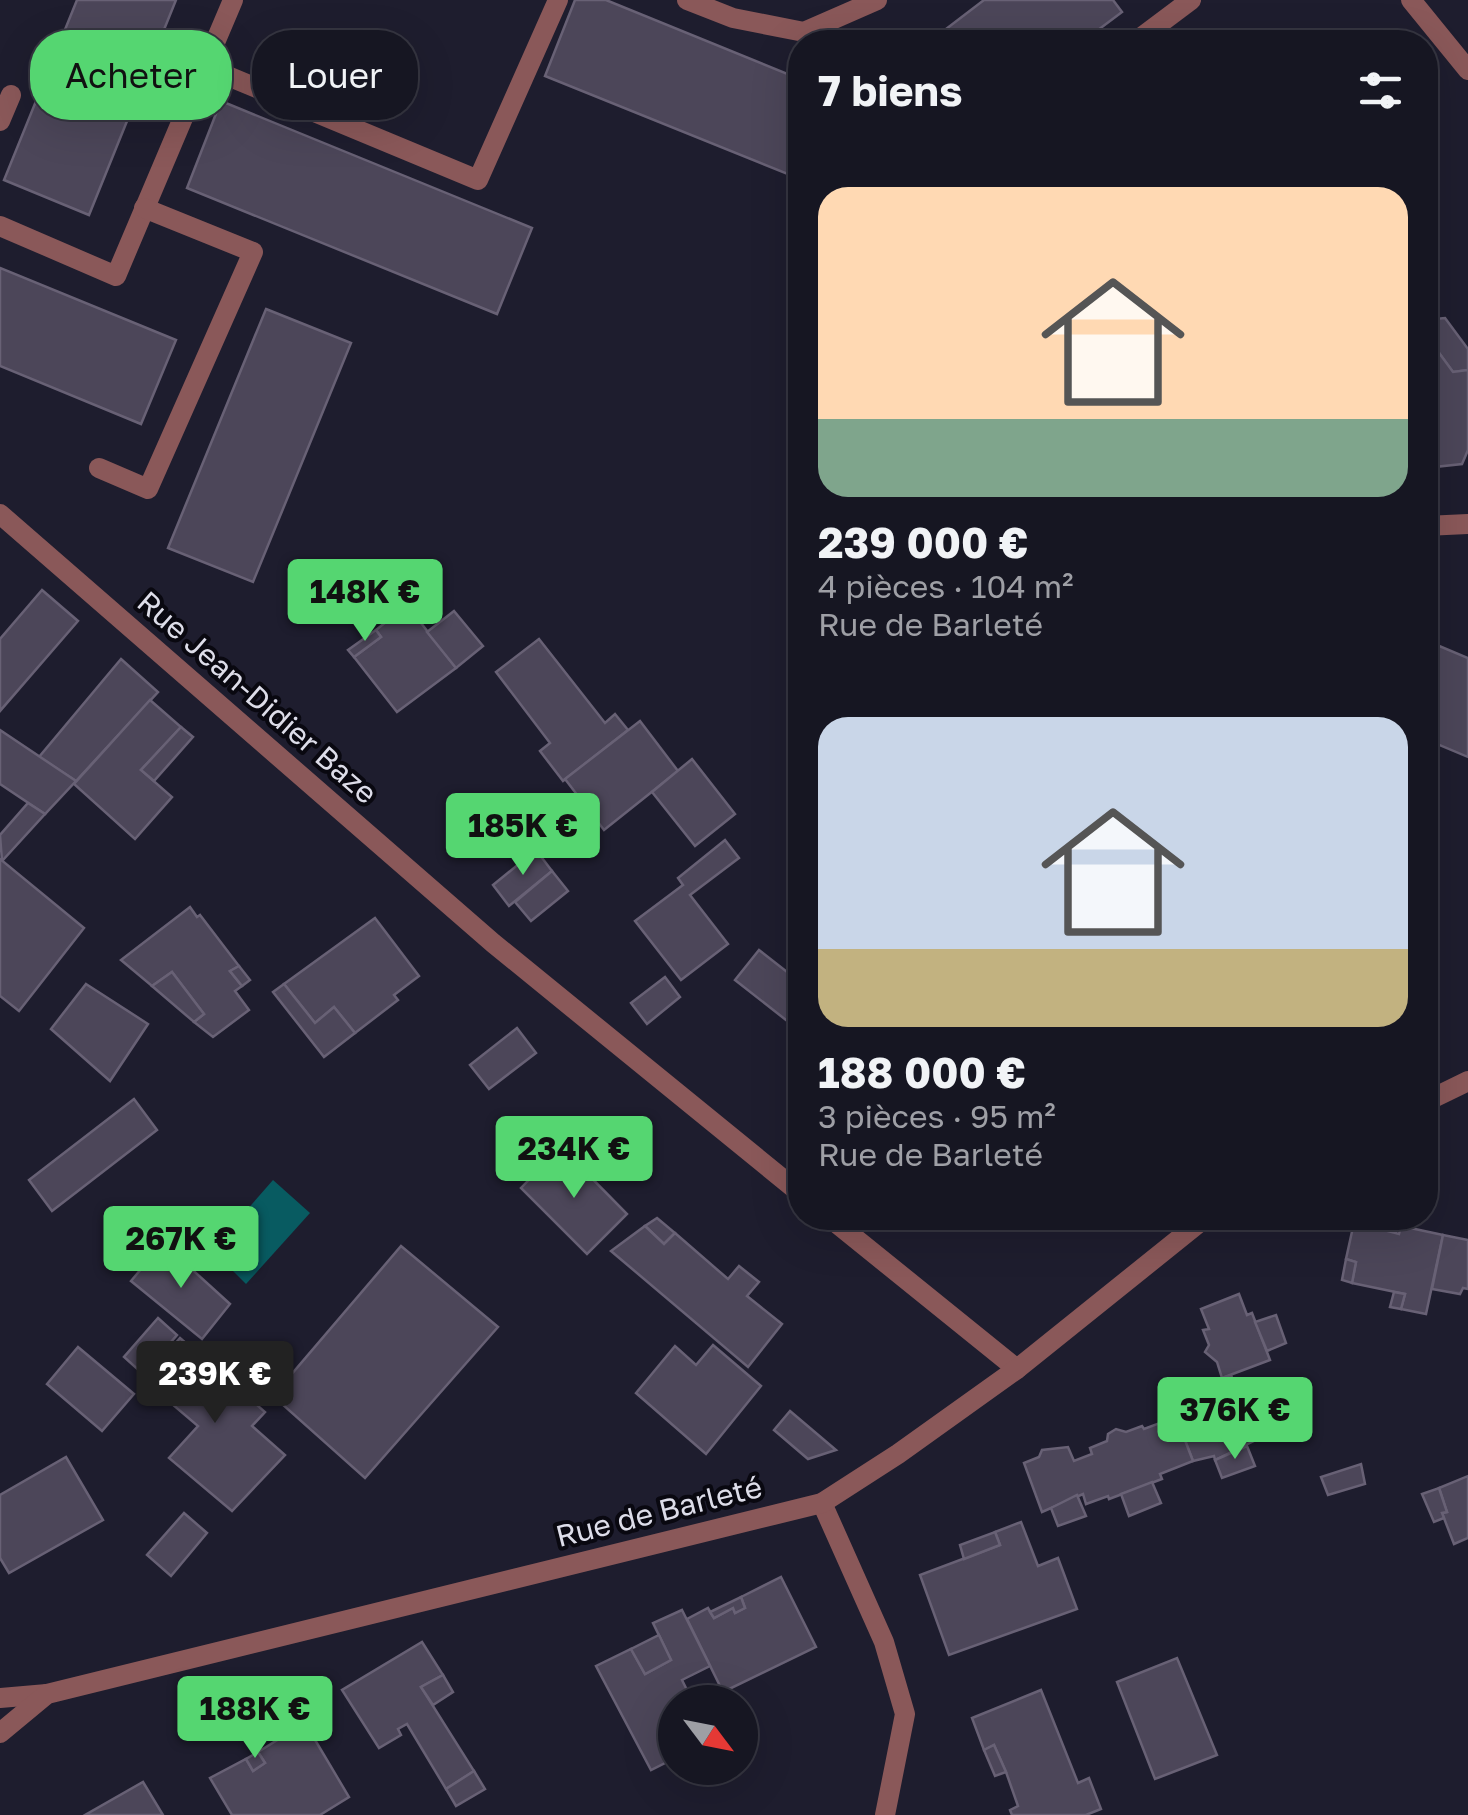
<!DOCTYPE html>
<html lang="fr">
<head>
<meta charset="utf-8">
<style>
	:root { --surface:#161622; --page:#23232f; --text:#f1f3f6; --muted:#9e9fa5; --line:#353540; --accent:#55d671 }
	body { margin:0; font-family:"Golos Text",sans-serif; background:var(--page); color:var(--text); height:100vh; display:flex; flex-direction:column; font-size:38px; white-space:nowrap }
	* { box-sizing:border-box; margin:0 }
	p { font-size:32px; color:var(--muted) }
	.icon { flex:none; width:55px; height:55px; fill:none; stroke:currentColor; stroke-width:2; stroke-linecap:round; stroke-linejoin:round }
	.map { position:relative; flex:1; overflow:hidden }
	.drawer { position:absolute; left:788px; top:30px; width:650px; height:1200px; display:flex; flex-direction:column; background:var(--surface); border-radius:40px; box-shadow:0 10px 40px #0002,0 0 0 2px var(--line) }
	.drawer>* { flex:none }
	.top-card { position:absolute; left:30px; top:30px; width:608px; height:90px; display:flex; gap:20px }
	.needle { width:65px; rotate:122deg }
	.buttons { position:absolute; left:658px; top:1685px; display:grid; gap:20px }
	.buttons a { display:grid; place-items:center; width:100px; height:100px; border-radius:50%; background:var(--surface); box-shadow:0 10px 40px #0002,0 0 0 2px var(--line); font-size:50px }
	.price { position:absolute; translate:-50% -85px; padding:0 22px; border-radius:10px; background:var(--accent); color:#111; font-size:32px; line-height:65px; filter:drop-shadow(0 2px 5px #0008) }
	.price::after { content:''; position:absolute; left:50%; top:60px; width:30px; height:22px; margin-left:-15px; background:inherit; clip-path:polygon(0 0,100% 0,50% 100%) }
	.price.selected { background:#222; color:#fff }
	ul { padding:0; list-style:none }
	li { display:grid; align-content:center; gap:20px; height:530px; padding:0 30px }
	li span { display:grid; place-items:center; height:310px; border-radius:30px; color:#555 }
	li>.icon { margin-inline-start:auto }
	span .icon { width:180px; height:180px; fill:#fffc; stroke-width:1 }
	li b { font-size:42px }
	h2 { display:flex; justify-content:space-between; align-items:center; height:120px; padding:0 30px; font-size:42px }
	.pill { padding:0 35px; border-radius:40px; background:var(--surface); box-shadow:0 10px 40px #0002,0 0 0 2px var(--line); font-size:35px; line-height:90px }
	.pill.selected { background:var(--accent); color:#111 }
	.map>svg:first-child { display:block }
	.water { fill:#085b61 }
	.building { fill:#4c4659; stroke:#686175; stroke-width:2.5 }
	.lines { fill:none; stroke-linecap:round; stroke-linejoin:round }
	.service { stroke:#8a5859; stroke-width:20 }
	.minor { stroke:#8a5859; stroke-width:20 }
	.labels { text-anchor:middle; stroke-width:8; stroke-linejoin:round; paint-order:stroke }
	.street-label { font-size:30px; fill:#dddde9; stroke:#090810 }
</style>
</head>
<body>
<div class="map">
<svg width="1468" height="1815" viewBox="0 0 1468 1815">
	<rect width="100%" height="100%" fill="#1e1d2e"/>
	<path class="water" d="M273,1180l37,33 -64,71 -34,-34z"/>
	<g class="building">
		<path d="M77,0h99l-87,215 -85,-35z"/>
		<path d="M575,0h31l194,79v100l-255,-103z"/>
		<path d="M984,0h129l9,12 -40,30h-153z"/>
		<path d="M221,101l311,127 -35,86 -310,-126z"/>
		<path d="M0,268l176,72 -35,84 -141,-58z"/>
		<path d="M266,309l85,34 -98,239 -85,-34z"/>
		<path d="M1445,318l23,31v21l-15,2 -19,-26 -9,1v-27z"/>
		<path d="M1434,346l19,26 15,-2v80l-6,14 -37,4v-121z"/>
		<path d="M42,590l36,31 -78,90v-72z"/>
		<path d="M407,605l49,63 -59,44 -43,-55 27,-20 -5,-7z"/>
		<path d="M454,611l29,35 -27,22 -29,-36z"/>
		<path d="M376,630l5,7 -27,20 -6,-7z"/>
		<path d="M539,639l66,84 10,-9 13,16 -65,51 -23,-30 10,-8 -54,-71z"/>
		<path d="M1425,640l43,18v99l-43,-18z"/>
		<path d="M121,659l37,33 -82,89 -37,-24z"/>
		<path d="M150,700l31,27 -40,43 31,27 -37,42 -61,-55z"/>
		<path d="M640,721l38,50 -74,59 -39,-51z"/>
		<path d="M181,727l12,10 -39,44 -13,-11z"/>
		<path d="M0,730l76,51 -31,33 -45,-30z"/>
		<path d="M692,759l43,55 -40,32 -43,-54z"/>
		<path d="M28,803l17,11 -43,47 -2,-26z"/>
		<path d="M725,840l14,18 -49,37 38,49 -47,36 -46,-59 48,-36 -5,-7z"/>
		<path d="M536,850l16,21 -43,35 -16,-21z"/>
		<path d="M0,859l84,69 -65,83 -19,-15z"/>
		<path d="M552,871l16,20 -37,30 -16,-19z"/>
		<path d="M190,907l7,10 3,-2 39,51 -9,5 12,15 -7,5 14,19 -36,27 -19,-15 10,-8 -32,-42 -20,14 -31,-26z"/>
		<path d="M375,918l44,58 -25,19 4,5 -43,33 -21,-26 -19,16 -31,-39z"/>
		<path d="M759,950l41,32v49l-65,-51z"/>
		<path d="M239,966l11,14 -8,6 -12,-15z"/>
		<path d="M172,972l32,42 -10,8 -42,-36z"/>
		<path d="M665,977l15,20 -33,27 -16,-21z"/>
		<path d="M86,984l62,40 -38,57 -59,-52z"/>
		<path d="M284,984l31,39 19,-16 21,26 -31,24 -51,-65z"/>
		<path d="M517,1028l19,25 -47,36 -19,-24z"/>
		<path d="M134,1099l23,31 -105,81 -23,-31z"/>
		<path d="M561,1147l66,67 -40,40 -66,-66z"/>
		<path d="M657,1218l18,15 -11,11 -19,-18z"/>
		<path d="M1355,1218l35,5 -2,8 11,3 2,-8 42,9 -17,79 -25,-5 4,-15 -53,-11 4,-21 -10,-3z"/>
		<path d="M645,1226l19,18 11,-11 53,46 11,-13 20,16 -12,14 35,28 -34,43 -137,-116z"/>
		<path d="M1443,1235l25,5v49l-5,-1 -3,6 -28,-5z"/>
		<path d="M163,1243l67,61 -28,35 -71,-58z"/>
		<path d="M401,1246l97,81 -133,151 -92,-82z"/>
		<path d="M1346,1259l10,3 -4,21 -10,-3z"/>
		<path d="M1394,1292l11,2 -4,15 -11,-2z"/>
		<path d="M1239,1294l8,21 5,-2 18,47 -48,18 -5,-16 -12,-10 4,-7 -6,-15 6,-1 -8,-20z"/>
		<path d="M1276,1315l10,28 -19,8 -12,-29z"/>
		<path d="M158,1318l19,17 -34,39 -19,-17z"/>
		<path d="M180,1338l85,74 -13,14 33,29 -53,56 -63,-53 29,-32 -54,-46z"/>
		<path d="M713,1345l48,41 -55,68 -70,-61 39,-47 21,19z"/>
		<path d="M78,1347l56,47 -32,37 -55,-47z"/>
		<path d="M1231,1375l6,17 -15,4 -6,-16z"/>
		<path d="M1237,1392l19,48 -41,20 -1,-4 -21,5 -17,-44 30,-14 4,-9 15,3z"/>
		<path d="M790,1411l46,39 -28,9 -34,-29z"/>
		<path d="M1176,1417l17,44 -33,13 2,5 -53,20 -1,-3 -22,8 -3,-10 -41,18 -18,-49 15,-6 3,-7 26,-3 6,14 18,-7 -2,-6 17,-7 1,-7 8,-5 10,3 16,-6 2,3z"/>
		<path d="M1247,1446l8,20 -33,12 -7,-18z"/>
		<path d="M66,1457l37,63 -94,53 -9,-15v-63z"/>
		<path d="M1361,1464l4,20 -37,11 -7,-18z"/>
		<path d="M1468,1476v62l-14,6 -12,-31 5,-1 -8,-24z"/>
		<path d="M1152,1482l9,21 -32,13 -8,-22z"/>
		<path d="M1439,1488l8,24 -5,1 2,5 -10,4 -12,-28z"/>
		<path d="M1077,1495l9,21 -28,10 -7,-18z"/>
		<path d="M184,1513l23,20 -36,43 -24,-21z"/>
		<path d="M1021,1522l17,44 20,-8 19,51 -128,46 -29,-80 80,-30 -5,-13z"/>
		<path d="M995,1532l5,13 -36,14 -4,-14z"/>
		<path d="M781,1577l35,70 -93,45 -36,-73 21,-11 6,10 19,-10 2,5 10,-5 -4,-11z"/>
		<path d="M741,1597l4,11 -10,5 -2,-5 -19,10 -4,-6z"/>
		<path d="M682,1610l28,56 -28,14 11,22h-18v56l-24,12 -55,-104 35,-17 14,25 26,-14 -18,-37z"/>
		<path d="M659,1635l12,25 -26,14 -14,-25z"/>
		<path d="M422,1642l21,33 -22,12 53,84 -28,18 -39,-65 -9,5 3,6 -22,13 -37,-58z"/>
		<path d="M1177,1658l40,97 -62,24 -38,-97z"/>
		<path d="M443,1675l10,17 -20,13 -12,-18z"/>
		<path d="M1041,1690l37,93 11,-5 12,31 -15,6h-74l-2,-5 8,-4 -12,-34 -12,-27 -10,5 -12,-32z"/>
		<path d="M305,1723l44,74 -29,18h-88l-22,-37 36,-19 7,12 12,-8 -7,-11z"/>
		<path d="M994,1745l12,27 -11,4 -11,-26z"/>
		<path d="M258,1752l7,11 -12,8 -7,-12z"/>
		<path d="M474,1771l11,18 -29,17 -10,-17z"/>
		<path d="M143,1782l20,33h-78z"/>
	</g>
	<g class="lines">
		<g class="service">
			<path d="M687,0l46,18 71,14 73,-32"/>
			<path d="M1135,42l56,-42"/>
			<path d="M0,121l11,-26"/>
			<path d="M0,226l116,50 117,-276"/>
			<path d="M99,468l49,21 105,-237 -109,-44"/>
		</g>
		<g class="minor">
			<path d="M1411,0l57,70"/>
			<path d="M206,67l272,113 80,-180"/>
			<path d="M0,514l493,429 307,250"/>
			<path d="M1425,526l43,-2"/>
			<path d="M1425,1102l43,-21"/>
			<path d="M830,1218l187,151"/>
			<path d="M822,1503l62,139 21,72 -20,101"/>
			<path d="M0,1698l47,-4"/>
			<path d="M0,1733l47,-39 775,-191 76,-49 119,-85 188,-151"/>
		</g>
	</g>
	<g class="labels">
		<g class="street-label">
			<text transform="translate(257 698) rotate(41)" y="10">Rue Jean-Didier Baze</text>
			<text transform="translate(659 1512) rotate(-14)" y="10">Rue de Barleté</text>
		</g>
	</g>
</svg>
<div class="buttons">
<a><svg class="needle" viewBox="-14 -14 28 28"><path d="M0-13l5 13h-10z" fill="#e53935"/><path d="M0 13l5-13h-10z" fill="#9e9fa5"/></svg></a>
</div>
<b class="price" style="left:365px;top:644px">148K €</b>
<b class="price" style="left:523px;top:878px">185K €</b>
<b class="price" style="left:574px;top:1201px">234K €</b>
<b class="price" style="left:181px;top:1291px">267K €</b>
<b class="price selected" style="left:215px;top:1426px">239K €</b>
<b class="price" style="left:1235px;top:1462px">376K €</b>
<b class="price" style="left:255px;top:1761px">188K €</b>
<div class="top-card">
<a class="pill selected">Acheter</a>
<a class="pill">Louer</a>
</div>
<section class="drawer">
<h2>7 biens<svg class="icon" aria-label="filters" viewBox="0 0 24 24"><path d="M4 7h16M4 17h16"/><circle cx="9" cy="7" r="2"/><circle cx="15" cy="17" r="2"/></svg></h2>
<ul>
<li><span style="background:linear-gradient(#ffd9b3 75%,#7fa58c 0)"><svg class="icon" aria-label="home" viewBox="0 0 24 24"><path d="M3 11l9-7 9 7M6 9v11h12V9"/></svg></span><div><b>239 000 €</b><p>4 pièces · 104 m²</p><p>Rue de Barleté</p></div></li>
<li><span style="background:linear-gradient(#c9d6e8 75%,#c2b280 0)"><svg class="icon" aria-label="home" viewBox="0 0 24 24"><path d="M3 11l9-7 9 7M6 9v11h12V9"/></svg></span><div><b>188 000 €</b><p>3 pièces · 95 m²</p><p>Rue de Barleté</p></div></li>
</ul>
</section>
</div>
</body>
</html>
